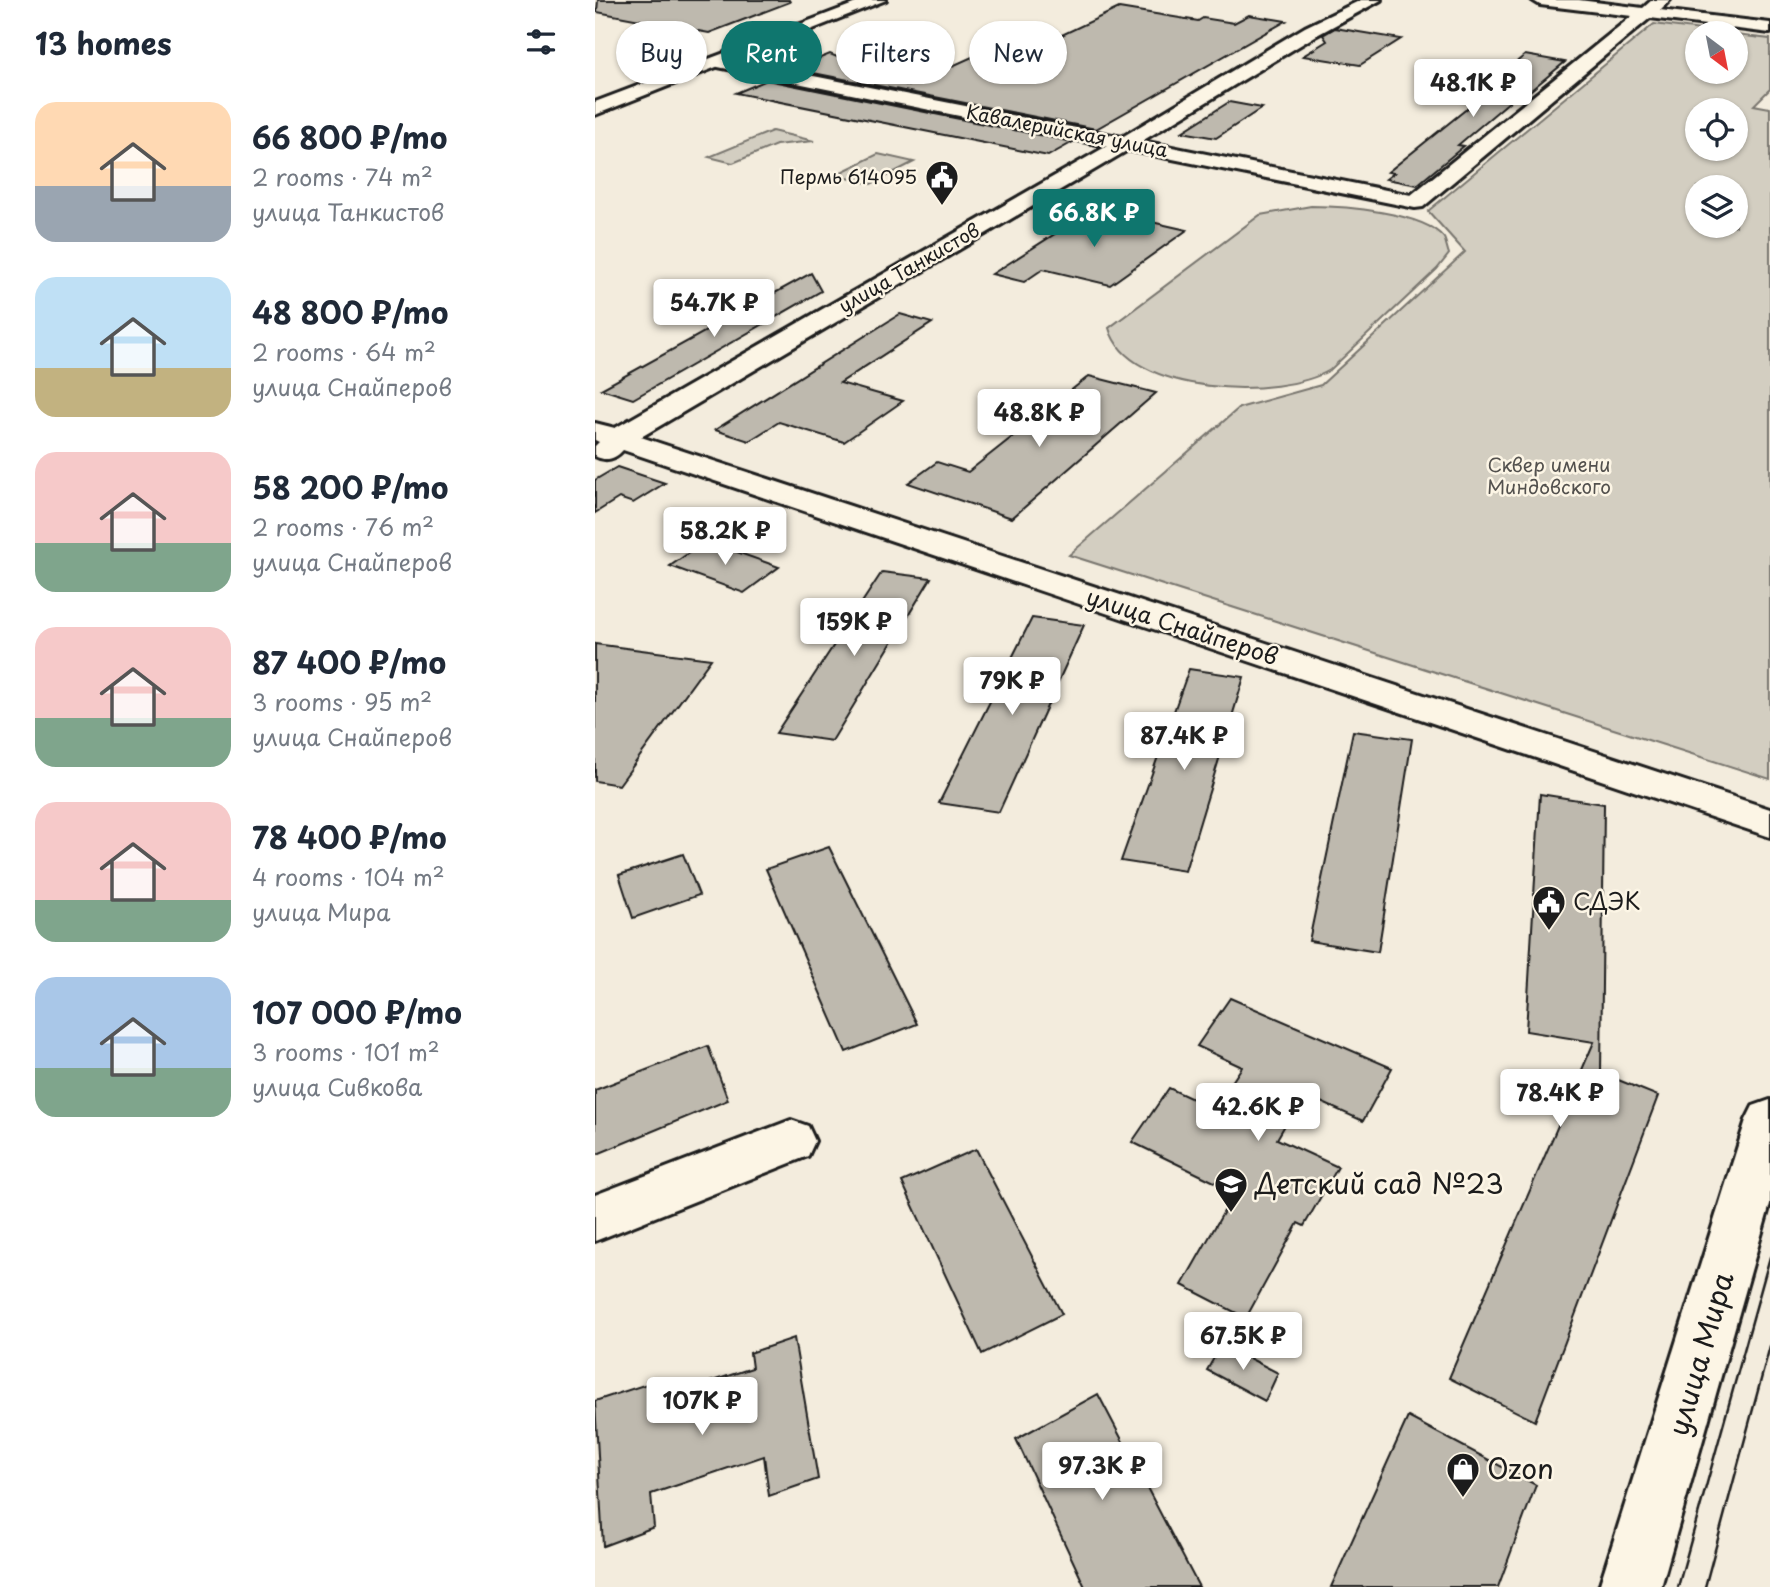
<!DOCTYPE html>
<html lang="en">
<head>
<meta charset="utf-8">
<style>
	:root { --surface:#fff; --page:#f6f6f7; --text:#1f2937; --muted:#747a83; --accent:#0f766e }
	body { margin:0; font-family:"Playpen Sans",sans-serif; background:var(--page); color:var(--text); height:100vh; display:flex; flex-direction:column; font-size:26px; white-space:nowrap }
	* { box-sizing:border-box; margin:0 }
	p { font-size:23px; color:var(--muted) }
	.icon { flex:none; width:38px; height:38px; fill:none; stroke:currentColor; stroke-width:2; stroke-linecap:round; stroke-linejoin:round }
	.map { position:relative; flex:1; overflow:hidden }
	.panel { display:flex; flex-direction:column; background:var(--surface); width:595px }
	.panel>* { flex:none }
	.hud { position:absolute; left:21px; top:21px; width:665px; height:63px; display:flex; gap:14px }
	.needle { width:46px; rotate:148deg }
	.fabs { position:absolute; left:1090px; top:21px; display:grid; gap:14px }
	.fabs a { display:grid; place-items:center; width:63px; height:63px; border-radius:50%; background:var(--surface); box-shadow:0 2px 5px #0004; font-size:35px }
	.price { position:absolute; translate:-50% -60px; padding:0 16px; border-radius:7px; background:#fff; color:#222; font-size:23px; line-height:46px; filter:drop-shadow(0 2px 4px #0008) }
	.price::after { content:''; position:absolute; left:50%; top:42px; width:21px; height:16px; margin-left:-10px; background:inherit; clip-path:polygon(0 0,100% 0,50% 100%) }
	.price.active { background:var(--accent); color:#fff }
	ul { padding:0; list-style:none }
	li { display:flex; align-items:center; gap:21px; height:175px; padding:0 35px }
	li span { display:grid; place-items:center; flex:none; width:196px; height:140px; border-radius:21px; color:#555 }
	li>.icon { margin-inline-start:auto }
	span .icon { width:84px; height:84px; fill:#fffc; stroke-width:1 }
	li b { font-size:30px }
	h2 { display:flex; justify-content:space-between; align-items:center; height:84px; padding:0 35px; font-size:30px }
	.tag { padding:0 24px; border-radius:32px; background:var(--surface); box-shadow:0 2px 5px #0004; font-size:24px; line-height:63px }
	.tag.active { background:var(--accent); color:#fff }
	main { display:flex; flex:1; min-height:0 }
	.map>svg:first-child { display:block }
	.green { fill:#d3cec1; stroke:#78756e; stroke-width:2; fill-rule:evenodd }
	.building { fill:#beb9ae; stroke:#1c1c1c; stroke-width:2 }
	.lines { fill:none; stroke-linecap:round; stroke-linejoin:round }
	.minor-casing { stroke:#1c1c1c; stroke-width:6 }
	.major-casing { stroke:#1c1c1c; stroke-width:6 }
	.minor { fill:#fcf5e5; fill-rule:evenodd }
	.major { fill:#fcf5e5; fill-rule:evenodd }
	.tram { stroke:#1c1c1c; stroke-width:2.5 }
	.labels { text-anchor:middle; stroke-width:5; stroke-linejoin:round; paint-order:stroke }
	.far-street-label { font-size:19px; fill:#1c1c1c; stroke:#fcf5e5 }
	.far-poi-label { font-size:19px; fill:#1c1c1c; stroke:#fcf5e5; text-anchor:end }
	.far-park-label { font-size:19px; fill:#53514e; stroke:#fcf5e5 }
	.street-label { font-size:23px; fill:#1c1c1c; stroke:#fcf5e5 }
	.poi-label { font-size:23px; fill:#1c1c1c; stroke:#fcf5e5; text-anchor:start }
	.near-poi-label { font-size:28px; fill:#1c1c1c; stroke:#fcf5e5; text-anchor:start }
	.near-street-label { font-size:28px; fill:#1c1c1c; stroke:#fcf5e5 }
</style>
</head>
<body>
<main>
<section class="panel">
<h2>13 homes<svg class="icon" aria-label="filters" viewBox="0 0 24 24"><path d="M4 7h16M4 17h16"/><circle cx="9" cy="7" r="2"/><circle cx="15" cy="17" r="2"/></svg></h2>
<ul>
<li><span style="background:linear-gradient(#ffd9b3 60%,#9aa5b1 0)"><svg class="icon" aria-label="home" viewBox="0 0 24 24"><path d="M3 11l9-7 9 7M6 9v11h12V9"/></svg></span><div><b>66 800 ₽/mo</b><p>2 rooms · 74 m²</p><p>улица Танкистов</p></div></li>
<li><span style="background:linear-gradient(#bfe0f5 65%,#c2b280 0)"><svg class="icon" aria-label="home" viewBox="0 0 24 24"><path d="M3 11l9-7 9 7M6 9v11h12V9"/></svg></span><div><b>48 800 ₽/mo</b><p>2 rooms · 64 m²</p><p>улица Снайперов</p></div></li>
<li><span style="background:linear-gradient(#f6c9c9 65%,#7fa58c 0)"><svg class="icon" aria-label="home" viewBox="0 0 24 24"><path d="M3 11l9-7 9 7M6 9v11h12V9"/></svg></span><div><b>58 200 ₽/mo</b><p>2 rooms · 76 m²</p><p>улица Снайперов</p></div></li>
<li><span style="background:linear-gradient(#f6c9c9 65%,#7fa58c 0)"><svg class="icon" aria-label="home" viewBox="0 0 24 24"><path d="M3 11l9-7 9 7M6 9v11h12V9"/></svg></span><div><b>87 400 ₽/mo</b><p>3 rooms · 95 m²</p><p>улица Снайперов</p></div></li>
<li><span style="background:linear-gradient(#f6c9c9 70%,#7fa58c 0)"><svg class="icon" aria-label="home" viewBox="0 0 24 24"><path d="M3 11l9-7 9 7M6 9v11h12V9"/></svg></span><div><b>78 400 ₽/mo</b><p>4 rooms · 104 m²</p><p>улица Мира</p></div></li>
<li><span style="background:linear-gradient(#a9c7e8 65%,#7fa58c 0)"><svg class="icon" aria-label="home" viewBox="0 0 24 24"><path d="M3 11l9-7 9 7M6 9v11h12V9"/></svg></span><div><b>107 000 ₽/mo</b><p>3 rooms · 101 m²</p><p>улица Сивкова</p></div></li>
</ul>
</section>
<div class="map">
<svg width="1175" height="1587" viewBox="0 0 1175 1587">
	<rect width="100%" height="100%" fill="#f3ecdd"/>
	<filter id="ink" filterUnits="userSpaceOnUse"><feTurbulence type="fractalNoise" baseFrequency=".0143" numOctaves="2"/><feDisplacementMap in="SourceGraphic" scale="14" xChannelSelector="R" yChannelSelector="G"/><feConvolveMatrix kernelMatrix="1 2 1 2 8 2 1 2 1" color-interpolation-filters="sRGB"/></filter>
	<g filter="url(#ink)">
		<g class="green">
			<path d="M1059,24l71,9h-28v39h39v-37l34,4v50l-16,16 16,3v671l-701,-224 170,-147 82,-23 144,-133 -37,-41zM1102,110h39v39h-39zM1102,187h39v39h-39z"/>
			<path d="M177,131l42,10 -38,4 -43,18 -24,-6z"/>
			<path d="M283,154l36,8 -43,22 -36,-9z"/>
			<path d="M716,206c31,0 113,6 133,32 2,4 3,11 5,16l-12,15 -107,101c-50,30 -202,26 -221,-42l151,-113z"/>
		</g>
		<g class="building">
			<path d="M3,0h191l1,2 -81,31 -112,-21z"/>
			<path d="M524,8l79,13 5,-3 31,5 15,-8 37,6 -190,108 -303,-60 37,-15 78,32 73,-33 32,5z"/>
			<path d="M740,28l66,11 -41,26 -57,-9 24,-15 -4,-6z"/>
			<path d="M930,55l40,7 -35,29 -7,-1 -65,55 6,1 -47,39 -31,-6 8,-6 -6,-1 106,-85 -7,-1z"/>
			<path d="M172,80l306,62 -25,14 -312,-63z"/>
			<path d="M634,102l33,6 -46,30 -34,-6z"/>
			<path d="M499,209l93,21 -77,55 -67,-16 -19,13 -32,-8z"/>
			<path d="M216,273l10,18 -188,108 -32,-10z"/>
			<path d="M305,314l32,9 -92,60 63,18 -59,41 -65,-20 -30,19 -34,-11z"/>
			<path d="M494,376l67,17 -144,125 -104,-35 29,-21 31,10z"/>
			<path d="M22,467l48,16 -32,20 -14,-5 -24,15v-33z"/>
			<path d="M111,541l73,26 -35,26 -74,-27z"/>
			<path d="M287,572l49,6 -99,163 -56,-8z"/>
			<path d="M437,618l52,7 -85,187 -60,-9z"/>
			<path d="M0,644l116,15 -92,126 -24,-4z"/>
			<path d="M594,669l55,8 -59,194 -64,-10z"/>
			<path d="M758,731l59,8 -34,213 -69,-11z"/>
			<path d="M945,794l64,10 -3,269 57,23 -123,325 -86,-43 145,-336 -68,-11z"/>
			<path d="M234,847l88,177 -71,28 -80,-183z"/>
			<path d="M88,854l16,41 -66,23 -14,-43z"/>
			<path d="M635,998l162,70 -29,53 -60,-27 -26,45 61,28 -34,59 -6,-3 -52,95 -64,-33 53,-93 -103,-50 37,-54 45,21 28,-42 -45,-21z"/>
			<path d="M113,1046l20,54 -133,55v-65z"/>
			<path d="M381,1149l86,165 -80,40 -80,-172z"/>
			<path d="M199,1338l24,141 -49,17 -5,-40 -113,38 3,33 -51,19 -8,-145 58,-19 2,18 97,-32 -2,-15z"/>
			<path d="M627,1344l56,29 -13,28 -58,-31z"/>
			<path d="M503,1394l101,193h-114l-69,-148z"/>
			<path d="M813,1417l128,68 -38,102h-167z"/>
		</g>
		<g class="lines">
			<defs>
				<g id="minor">
					<path d="M766,0h20l-64,35 -175,106 269,54 221,-179 -92,-11 -8,-5h47l64,8 9,-8h18l-10,10 110,13v10l-120,-15 -227,189 -8,1 -287,-58 -487,287 1129,372v28l-1147,-387c-8,9 -17,12 -28,6v-10l4,-4 -4,-2v-17l20,5 492,-282 -389,-79 -9,-5 3,-4 6,-1 404,80 183,-110z"/>
					<path d="M196,1120l17,6 7,15 -7,15 -213,85v-46z"/>
				</g>
				<g id="major">
					<path d="M269,0h22l-291,115v-13z"/>
					<path d="M1175,1100v104l-109,383h-62l147,-467 7,-14z"/>
				</g>
			</defs>
			<use href="#minor" class="minor-casing"/>
			<use href="#major" class="major-casing"/>
			<use href="#minor" class="minor"/>
			<use href="#major" class="major"/>
			<g class="tram">
				<path d="M1083,1587l92,-330"/>
				<path d="M1110,1587l65,-241"/>
			</g>
		</g>
	</g>
	<defs>
		<symbol id="civic-pin" viewBox="-11 -11 22 30"><path d="M0 17L-7.5 6A9.5 9.5 0 1 1 7.5 6Z" fill="#1c1c1c" stroke="#fcf5e5"/><path d="M-.6-6.5H3V-4.5H.6V-3L4-1V1h2V6H-6V1h2V-1L-.6-3ZM-1.2 2.5V6h2.4V2.5Z" fill="#fff"/></symbol>
		<symbol id="school-pin" viewBox="-11 -11 22 30"><path d="M0 17L-7.5 6A9.5 9.5 0 1 1 7.5 6Z" fill="#1c1c1c" stroke="#fcf5e5"/><path d="M0-5L7-2L0 1L-7-2ZM-4 1L0 2.5L4 1V4Q0 6-4 4Z" fill="#fff"/></symbol>
		<symbol id="shop-pin" viewBox="-11 -11 22 30"><path d="M0 17L-7.5 6A9.5 9.5 0 1 1 7.5 6Z" fill="#1c1c1c" stroke="#fcf5e5"/><path d="M-5-2.5h2.3a2.7 3.5 0 0 1 5.4 0H5L5.5 6h-11ZM-1.5-2.5h3a1.5 2.3 0 0 0-3 0Z" fill="#fff"/></symbol>
	</defs>
	<g fill-rule="evenodd">
		<use href="#civic-pin" x="328" y="158" width="38" height="52"/>
		<use href="#civic-pin" x="935" y="883" width="38" height="52"/>
		<use href="#school-pin" x="617" y="1165" width="38" height="52"/>
		<use href="#shop-pin" x="849" y="1450" width="38" height="52"/>
	</g>
	<g class="labels">
		<g class="far-street-label">
			<text transform="translate(472 131) rotate(11)" y="7">Кавалерийская улица</text>
			<text transform="translate(314 268) rotate(-30)" y="7">улица Танкистов</text>
		</g>
		<g class="far-poi-label">
			<text x="322" y="184">Пермь 614095</text>
		</g>
		<g class="far-park-label">
			<text x="954" y="472">Сквер имени<tspan x="954" dy="22">Миндовского</tspan></text>
		</g>
		<g class="street-label">
			<text transform="translate(587 627) rotate(18)" y="8">улица Снайперов</text>
		</g>
		<g class="poi-label">
			<text x="978" y="910">СДЭК</text>
		</g>
		<g class="near-poi-label">
			<text x="660" y="1194">Детский сад №23</text>
			<text x="892" y="1479">Ozon</text>
		</g>
		<g class="near-street-label">
			<text transform="translate(1106 1354) rotate(-74)" y="10">улица Мира</text>
		</g>
	</g>
</svg>
<div class="fabs">
<a><svg class="needle" viewBox="-14 -14 28 28"><path d="M0-13l5 13h-10z" fill="#e53935"/><path d="M0 13l5-13h-10z" fill="#747a83"/></svg></a>
<a><svg class="icon" aria-label="locate" viewBox="0 0 24 24"><circle cx="12" cy="12" r="6"/><path d="M12 2v4M12 18v4M2 12h4M18 12h4"/></svg></a>
<a><svg class="icon" aria-label="layers" viewBox="0 0 24 24"><path d="M12 4l9 5-9 5-9-5zM3 14l9 5 9-5"/></svg></a>
</div>
<b class="price" style="left:878px;top:119px">48.1K ₽</b>
<b class="price active" style="left:499px;top:249px">66.8K ₽</b>
<b class="price" style="left:119px;top:339px">54.7K ₽</b>
<b class="price" style="left:444px;top:449px">48.8K ₽</b>
<b class="price" style="left:130px;top:567px">58.2K ₽</b>
<b class="price" style="left:259px;top:658px">159K ₽</b>
<b class="price" style="left:417px;top:717px">79K ₽</b>
<b class="price" style="left:589px;top:772px">87.4K ₽</b>
<b class="price" style="left:965px;top:1129px">78.4K ₽</b>
<b class="price" style="left:663px;top:1143px">42.6K ₽</b>
<b class="price" style="left:648px;top:1372px">67.5K ₽</b>
<b class="price" style="left:107px;top:1437px">107K ₽</b>
<b class="price" style="left:507px;top:1502px">97.3K ₽</b>
<div class="hud">
<a class="tag">Buy</a>
<a class="tag active">Rent</a>
<a class="tag">Filters</a>
<a class="tag">New</a>
</div>
</div>
</main>
</body>
</html>
